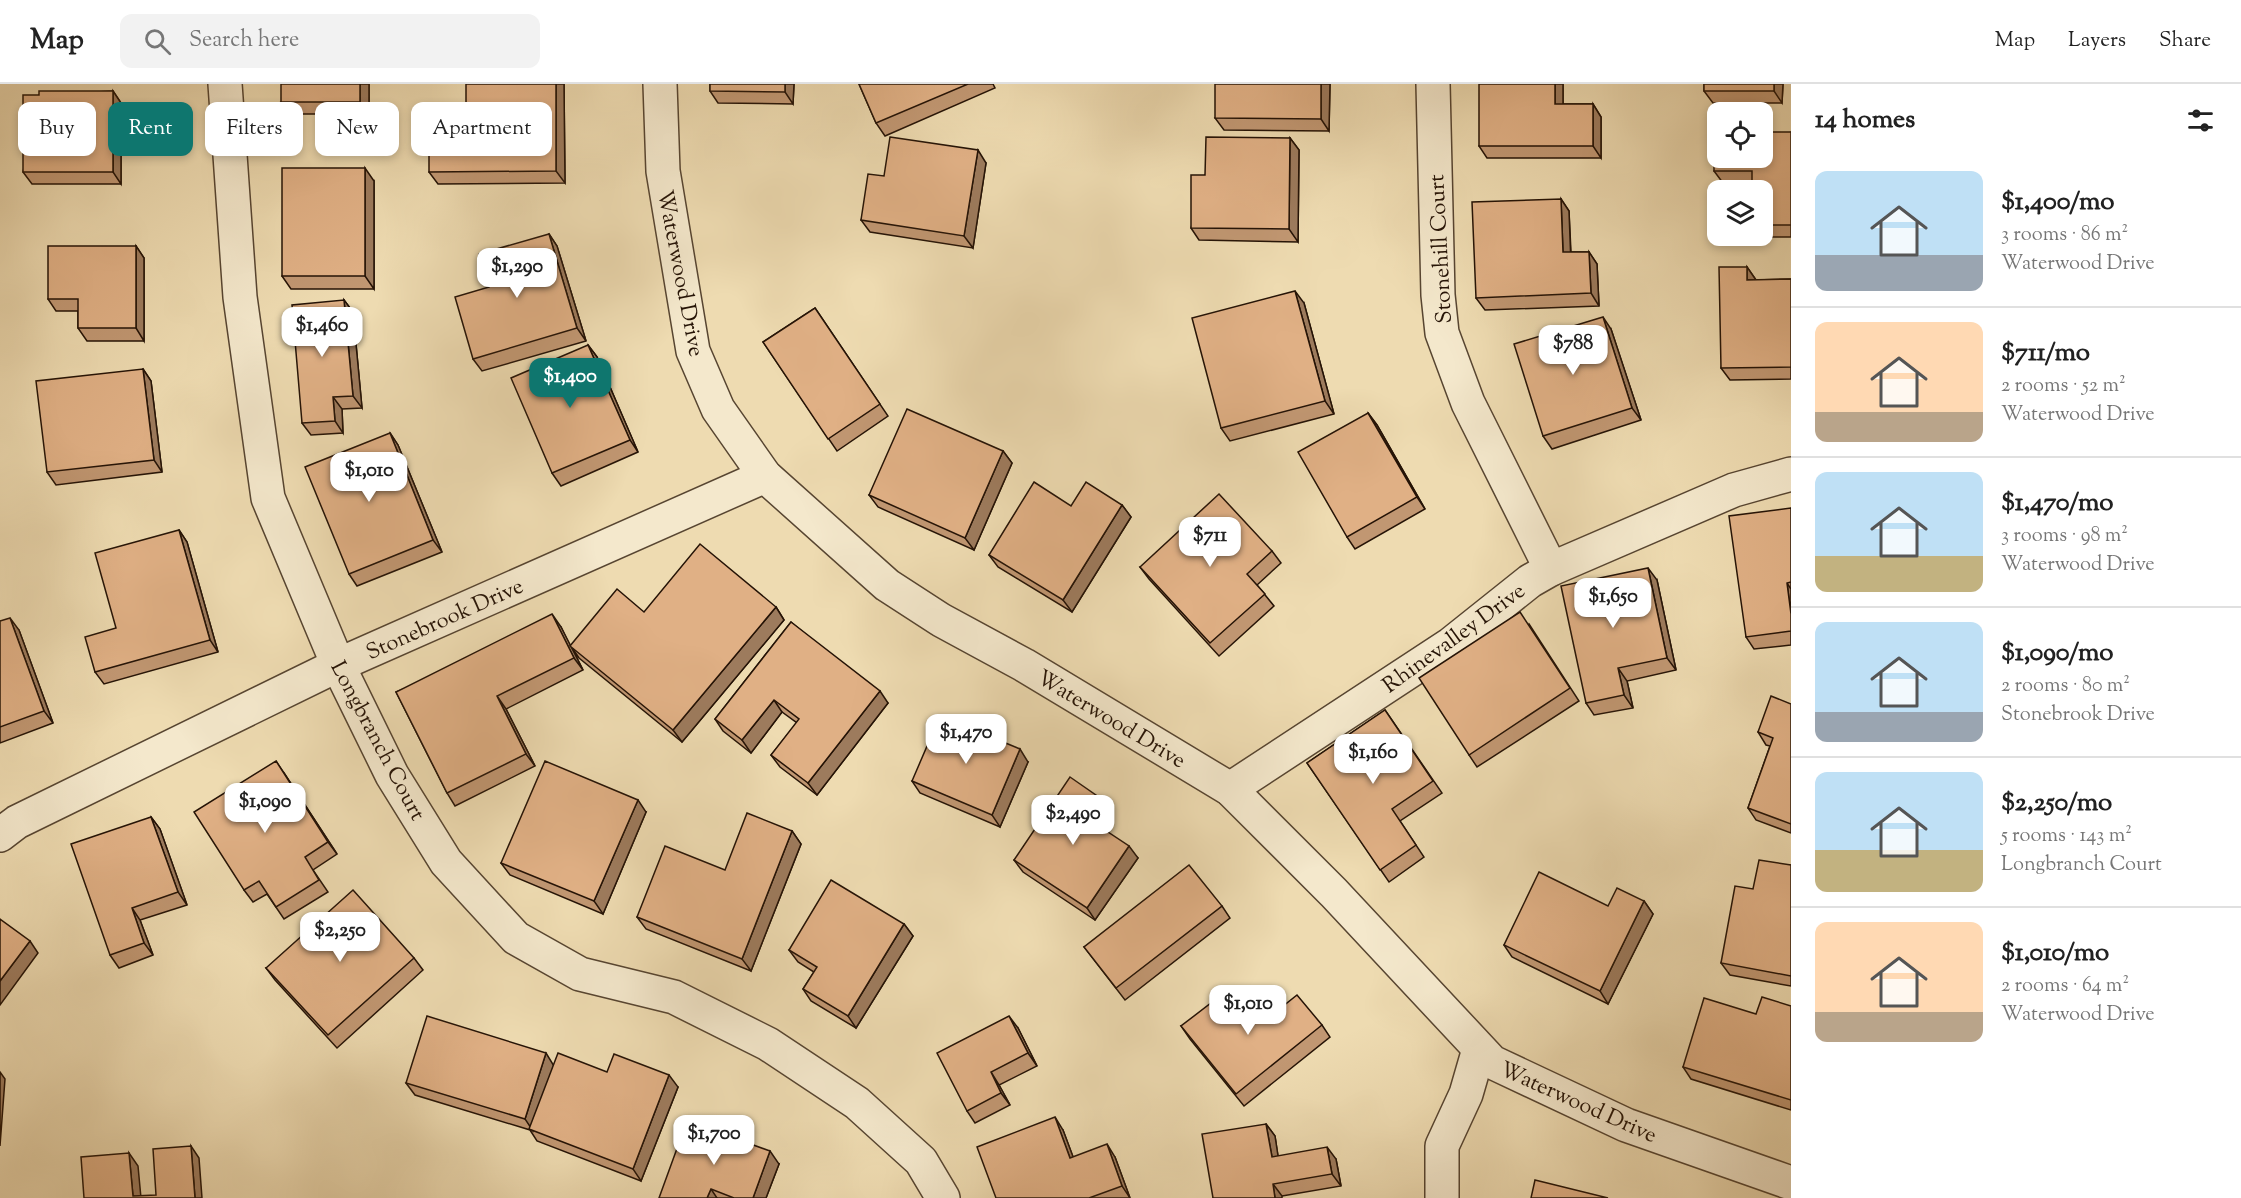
<!DOCTYPE html>
<html lang="en">
<head>
<meta charset="utf-8">
<style>
	:root { --surface:#fff; --page:#f2f2f2; --text:#222; --muted:#767676; --line:#e0e0e0; --accent:#0f766e }
	body { margin:0; font-family:"Sorts Mill Goudy",serif; background:var(--page); color:var(--text); height:100vh; display:flex; flex-direction:column; font-size:22px; white-space:nowrap }
	* { box-sizing:border-box; margin:0 }
	p { font-size:20px; color:var(--muted) }
	.icon { flex:none; width:33px; height:33px; fill:none; stroke:currentColor; stroke-width:2; stroke-linecap:round; stroke-linejoin:round }
	.map { position:relative; flex:1; overflow:hidden }
	.details { display:flex; flex-direction:column; background:var(--surface); width:450px }
	.details>* { flex:none }
	.top-card { position:absolute; left:18px; top:18px; width:570px; height:54px; display:flex; gap:12px }
	.fabs { position:absolute; left:1707px; top:18px; display:grid; gap:12px }
	.fabs a { display:grid; place-items:center; width:66px; height:66px; border-radius:12px; background:var(--surface); box-shadow:0 3px 9px #0003; font-size:30px }
	.price { position:absolute; translate:-50% -51px; padding:0 14px; border-radius:12px; background:#fff; color:#222; font-size:20px; line-height:39px; filter:drop-shadow(0 2px 3px #0008) }
	.price::after { content:''; position:absolute; left:50%; top:36px; width:18px; height:14px; margin-left:-9px; background:inherit; clip-path:polygon(0 0,100% 0,50% 100%) }
	.price.selected { background:var(--accent); color:#fff }
	ul { padding:0; list-style:none }
	li { display:flex; align-items:center; gap:18px; height:150px; padding:0 24px }
	li+li { border-top:2px solid var(--line) }
	li span { display:grid; place-items:center; flex:none; width:168px; height:120px; border-radius:12px; color:#555 }
	li>.icon { margin-inline-start:auto }
	span .icon { width:72px; height:72px; fill:#fffc; stroke-width:1 }
	li b { font-size:26px }
	h2 { display:flex; justify-content:space-between; align-items:center; height:72px; padding:0 24px; font-size:26px }
	.pill { padding:0 21px; border-radius:12px; background:var(--surface); box-shadow:0 3px 9px #0003; font-size:21px; line-height:54px }
	.pill.selected { background:var(--accent); color:#fff }
	header { display:flex; align-items:center; gap:36px; box-sizing:border-box; height:84px; padding:0 30px; background:var(--surface); border-bottom:2px solid var(--line) }
	header strong { font-size:28px }
	nav { display:flex; gap:33px; margin-inline-start:auto; font-size:21px }
	.search { width:420px; height:54px; background:var(--page); display:flex; align-items:center; gap:15px; box-sizing:border-box; padding:0 21px; border-radius:12px; color:var(--muted); font-size:22px }
	main { display:flex; flex:1; min-height:0 }
	.map>svg:first-child { display:block }
	.lines { fill:none; stroke-linecap:round; stroke-linejoin:round }
	.street-casing { stroke:#574531; stroke-width:36 }
	.street { stroke:#f4e8cc; stroke-width:33 }
	.wall { fill:#c19772; stroke:#251306; stroke-width:1.5 }
	.shaded-wall { fill:#9d7b5d; stroke:#251306; stroke-width:1.5 }
	.building { fill:#e0b085; stroke:#251306; stroke-width:1.5 }
	.labels { text-anchor:middle; stroke-width:4.5; stroke-linejoin:round; paint-order:stroke }
	.street-label { font-size:22px; fill:#251306; stroke:#f4e8cc }
</style>
</head>
<body>
<header>
<strong>Map</strong>
<div class="search"><svg class="icon" aria-label="search" viewBox="0 0 24 24"><circle cx="10" cy="10" r="6"/><path d="M15 15l6 6"/></svg>Search here</div>
<nav><a>Map</a><a>Layers</a><a>Share</a></nav>
</header>
<main>
<div class="map">
<svg width="1791" height="1114" viewBox="0 0 1791 1114">
	<rect width="100%" height="100%" fill="#eedbb1"/>
	<filter id="stains"><feTurbulence type="fractalNoise" baseFrequency=".00333" numOctaves="4"/><feColorMatrix values="0 0 0 0 .2 0 0 0 0 .09 0 0 0 0 .02 0 0 0 .5 -.17"/></filter>
	<radialGradient id="worn" r=".72"><stop offset=".6" stop-color="#630" stop-opacity="0"/><stop offset="1" stop-color="#630" stop-opacity=".3"/></radialGradient>
	<g class="lines">
		<defs>
			<g id="street">
				<path d="M225,0l15,213 28,201 70,167 54,110 54,87 70,76 64,36 94,23 94,47 89,59 64,58 22,37"/>
				<path d="M660,0l3,87 30,180 25,58 47,67 122,109 54,35 83,45 206,124 104,104 158,169 134,63 165,58"/>
				<path d="M1433,0l5,211 4,38 26,70 83,166"/>
				<path d="M1230,705l221,-145 79,-63 21,-12 183,-79 57,-16"/>
				<path d="M0,751l17,-13 321,-157 427,-189"/>
				<path d="M1442,1114v-52l24,-52 13,-45"/>
			</g>
		</defs>
		<use href="#street" class="street-casing"/>
		<use href="#street" class="street"/>
	</g>
	<g class="wall">
		<path d="M369,0v30h-79l-9,-12z"/>
		<path d="M564,0l1,99 -127,1 -9,-12 37,-41z"/>
		<path d="M710,0h84l-1,20 -75,-1 -8,-12z"/>
		<path d="M859,0h134l2,4 -110,48 -9,-13z"/>
		<path d="M1330,0l-1,47 -105,-1 -9,-12z"/>
		<path d="M1563,0v20h30l8,13v41h-114l-8,-12z"/>
		<path d="M1704,0h79l-1,19h-69l-9,-12z"/>
		<path d="M113,7l8,12v81h-89l-9,-12 16,-77z"/>
		<path d="M1791,48v105h-31l-1,-1h3v-46l-10,-7h-29l-9,-12z"/>
		<path d="M1290,54l9,12 -1,92 -99,-2 -8,-12 14,-53z"/>
		<path d="M986,79l-13,85 -103,-16 -9,-12 23,-44z"/>
		<path d="M374,97v108h-83l-9,-13z"/>
		<path d="M1561,115l8,12 2,41h18l8,12 2,42 -114,4 -9,-12z"/>
		<path d="M549,150l8,12 29,95 -104,30 -9,-12 16,-72z"/>
		<path d="M136,162l8,12v83h-57l-9,-13v-17h-22l-8,-12z"/>
		<path d="M1747,183l9,13 35,-1v100l-61,1 -9,-12z"/>
		<path d="M344,216l9,12 9,96 -20,1 1,24 -32,2 -9,-12z"/>
		<path d="M1304,219l30,111 -104,27 -9,-13z"/>
		<path d="M815,224l73,108 -51,35 -74,-109z"/>
		<path d="M1611,245l30,91 -89,29 -9,-13z"/>
		<path d="M588,261l9,12 41,95 -77,34 -9,-13z"/>
		<path d="M143,285l8,12 11,91 -106,13 -9,-13z"/>
		<path d="M1368,329l9,12 48,84 -70,40 -8,-12z"/>
		<path d="M390,349l8,12 44,107 -85,34 -8,-12z"/>
		<path d="M1003,367l9,12 -38,87 -96,-43 -9,-12z"/>
		<path d="M1122,421l9,12 -59,95 -74,-45 -9,-12 82,-49z"/>
		<path d="M1791,424v137l-37,4 -8,-12z"/>
		<path d="M179,446l8,12 31,110 -114,32 -9,-12 21,-44z"/>
		<path d="M1272,467l9,12 -24,22 17,21 -55,50 -70,-77 -9,-12z"/>
		<path d="M1657,496l19,90 -49,11 6,27 -39,7 -8,-12z"/>
		<path d="M776,523l8,13 -102,122 -103,-84 -8,-12 12,24 -77,39 29,57 -80,40 -8,-13 -51,-101 165,-65 9,19 74,-34z"/>
		<path d="M0,537l19,9 34,93 -53,20z"/>
		<path d="M791,538l97,81 -71,92 -37,-28 -9,-12 26,-32 -15,-11 -31,41 -28,-22 -8,-12z"/>
		<path d="M1529,540l50,77 -102,66 -8,-12z"/>
		<path d="M1791,620v129l-35,-13 -8,-12 22,-62 -4,-1 -8,-13z"/>
		<path d="M1385,626l57,83 -42,28 24,36 -35,25 -82,-119z"/>
		<path d="M1028,678l-28,65 -80,-34 -8,-12z"/>
		<path d="M284,689l53,81 -24,16 15,22 -44,27 -17,-25 -14,8 -9,-12z"/>
		<path d="M646,728l-43,102 -93,-39 -9,-12z"/>
		<path d="M1112,728l-10,16 36,30 -43,62 -72,-48 -9,-12z"/>
		<path d="M151,733l9,12 27,76 -47,15 13,35 -34,13 -9,-13z"/>
		<path d="M792,747l9,13 -50,127 -105,-42 -9,-12 88,-47z"/>
		<path d="M1791,781v121l-61,-11 -9,-12 32,-74z"/>
		<path d="M1644,817l9,13 -45,90 -96,-47 -8,-12 104,-39z"/>
		<path d="M1222,822l8,12 -105,82 -41,-53z"/>
		<path d="M904,840l9,12 -57,92 -45,-27 -8,-12 11,-17 -16,-10 -9,-12z"/>
		<path d="M414,874l9,12 -86,78 -62,-68 -9,-12z"/>
		<path d="M1791,922v104l-100,-31 -8,-12 73,-53z"/>
		<path d="M1263,938l59,3 8,12 -86,69 -54,-67 -9,-13z"/>
		<path d="M1018,944l19,38 -38,19 11,20 -35,18 -8,-12z"/>
		<path d="M554,981l53,7 71,15 -37,94 -104,-40 -7,-11 -115,-35 -9,-12z"/>
		<path d="M1266,1040l9,12 3,20 58,3 5,27 -59,10 -69,2z"/>
		<path d="M1063,1046l10,27h42l15,41h-134z"/>
		<path d="M779,1080l-13,34h-107z"/>
	</g>
	<g class="shaded-wall">
		<path d="M360,0h9v30l-9,-12z"/>
		<path d="M556,0h8l1,99 -9,-12z"/>
		<path d="M785,0h9l-1,20 -8,-12z"/>
		<path d="M1321,0h9l-1,47 -8,-12z"/>
		<path d="M1555,0h8v33l-8,-13z"/>
		<path d="M1774,0h9l-1,19 -8,-12z"/>
		<path d="M113,7l8,12v81l-8,-12z"/>
		<path d="M1593,20l8,13v41l-8,-12z"/>
		<path d="M1290,54l9,12 -1,92 -9,-13z"/>
		<path d="M978,66l8,13 -13,85 -9,-12z"/>
		<path d="M365,84l9,13v108l-9,-13z"/>
		<path d="M1561,115l8,12 2,53 -8,-12z"/>
		<path d="M549,150l8,12 29,95 -9,-13z"/>
		<path d="M136,162l8,12v83l-8,-13z"/>
		<path d="M1589,168l8,12 2,42 -8,-13z"/>
		<path d="M1747,183l9,13h-9z"/>
		<path d="M1295,207l9,12 30,111 -9,-13z"/>
		<path d="M344,216l9,12 9,96 -9,-12z"/>
		<path d="M1603,233l8,12 30,91 -9,-12z"/>
		<path d="M588,261l9,12 41,95 -8,-12z"/>
		<path d="M143,285l8,12 11,91 -8,-12z"/>
		<path d="M333,313l9,12 1,24 -8,-12z"/>
		<path d="M1368,329l9,12 48,84 -8,-12z"/>
		<path d="M390,349l8,12 44,107 -9,-12z"/>
		<path d="M1003,367l9,12 -38,87 -9,-12z"/>
		<path d="M1122,421l9,12 -59,95 -9,-12z"/>
		<path d="M179,446l8,12 31,110 -8,-12z"/>
		<path d="M1648,484l9,12 19,90 -9,-12z"/>
		<path d="M1787,499l4,6v25z"/>
		<path d="M776,523l8,13 -102,122 -9,-12z"/>
		<path d="M552,530l9,13 22,43 -9,-12z"/>
		<path d="M10,534l9,12 34,93 -9,-12z"/>
		<path d="M1618,584l9,13 6,27 -9,-13z"/>
		<path d="M880,607l8,12 -71,92 -9,-12z"/>
		<path d="M497,612l9,13 29,57 -9,-12z"/>
		<path d="M774,616l8,12 -31,41 -9,-13z"/>
		<path d="M1020,665l8,13 -28,65 -8,-12z"/>
		<path d="M276,677l8,12 53,81 -9,-12z"/>
		<path d="M638,716l8,12 -43,102 -9,-13z"/>
		<path d="M1103,716l9,12 -13,21 -9,-13z"/>
		<path d="M151,733l9,12 27,76 -9,-13z"/>
		<path d="M792,747l9,13 -50,127 -9,-12z"/>
		<path d="M1129,762l9,12 -43,62 -8,-12z"/>
		<path d="M1644,817l9,13 -45,90 -8,-13z"/>
		<path d="M132,824l8,12 13,35 -9,-12z"/>
		<path d="M904,840l9,12 -57,92 -8,-12z"/>
		<path d="M30,857l8,12 -38,52v-24z"/>
		<path d="M1009,932l9,12 19,38 -9,-13z"/>
		<path d="M546,969l8,13 -21,65 -8,-12z"/>
		<path d="M0,988l5,7 -5,67z"/>
		<path d="M991,988l8,13 11,20 -9,-12z"/>
		<path d="M669,991l9,12 -37,94 -8,-12z"/>
		<path d="M1055,1033l8,13 15,40 -8,-12z"/>
		<path d="M1266,1040l9,12 5,33 -8,-12z"/>
		<path d="M1107,1060l8,13 15,41 -8,-12z"/>
		<path d="M191,1062l8,12 3,40h-7z"/>
		<path d="M1327,1063l9,12 5,27 -9,-12z"/>
		<path d="M770,1067l9,13 -13,34h-13z"/>
		<path d="M129,1069l9,13 3,32 -8,-2z"/>
		<path d="M1273,1100l9,12v2h-7z"/>
		<path d="M711,1105l6,9h-10z"/>
	</g>
	<g class="building">
		<rect x="281" y="0" width="79" height="18"/>
		<path d="M466,0h90v87l-127,1v-41h37z"/>
		<path d="M710,0h75v8l-75,-1z"/>
		<path d="M859,0h109l-92,39z"/>
		<path d="M1215,0h106v35l-106,-1z"/>
		<path d="M1479,0h76v20h38v42h-114z"/>
		<rect x="1704" y="0" width="70" height="7"/>
		<path d="M39,7h74v81h-90v-77h16z"/>
		<path d="M1714,47h4v27h44v-26h29v93h-29v-35h-10v-19h-38z"/>
		<path d="M890,53l88,13 -14,86 -103,-16 7,-46 16,2z"/>
		<path d="M1206,53l84,1 -1,91 -98,-1v-53h14z"/>
		<rect x="282" y="84" width="83" height="108"/>
		<path d="M1561,115l2,53h26l2,41 -115,5 -4,-96z"/>
		<path d="M549,150l28,94 -104,31 -18,-62 34,-10 -10,-33z"/>
		<path d="M48,162h88v82h-58v-29h-30z"/>
		<path d="M1719,183h28v13l44,-1v88l-70,1z"/>
		<path d="M1295,207l30,110 -104,27 -29,-110z"/>
		<path d="M344,216l9,96 -20,1 2,24 -33,2 -10,-118z"/>
		<path d="M815,224l65,96 -52,35 -65,-97z"/>
		<path d="M1603,233l29,91 -89,28 -29,-92z"/>
		<path d="M588,261l42,95 -78,33 -41,-95z"/>
		<path d="M143,285l11,91 -107,12 -11,-91z"/>
		<path d="M907,325l96,42 -38,87 -96,-43z"/>
		<path d="M1368,329l49,84 -70,40 -49,-85z"/>
		<path d="M390,349l43,107 -84,34 -44,-107z"/>
		<path d="M1034,398l37,24 15,-24 36,23 -59,95 -74,-45z"/>
		<path d="M1219,410l53,57 -25,23 18,20 -55,49 -70,-76z"/>
		<path d="M1791,424v74l-4,1 4,31v17l-45,6 -17,-121z"/>
		<path d="M179,446l31,110 -115,32 -10,-35 31,-9 -21,-75z"/>
		<path d="M700,460l76,63 -103,123 -103,-84 47,-57 27,23z"/>
		<path d="M1648,484l19,90 -49,10 6,27 -38,8 -25,-117z"/>
		<path d="M1520,528l50,76 -101,67 -50,-77z"/>
		<path d="M552,530l22,44 -77,38 29,58 -79,39 -51,-101z"/>
		<path d="M10,534l34,93 -44,16v-106z"/>
		<path d="M791,538l89,69 -72,92 -37,-28 28,-36 -25,-19 -32,40 -27,-21z"/>
		<path d="M1771,612l20,8v120l-43,-16 25,-70 -15,-6z"/>
		<path d="M1385,626l48,71 -41,28 24,36 -36,25 -73,-107z"/>
		<path d="M940,632l80,33 -28,66 -80,-34z"/>
		<path d="M276,677l52,81 -23,15 14,23 -43,27 -17,-26 -15,9 -50,-78z"/>
		<path d="M545,677l93,39 -44,101 -93,-38z"/>
		<path d="M1070,693l33,23 -13,20 39,26 -42,62 -73,-48z"/>
		<path d="M747,729l45,18 -50,128 -105,-42 28,-71 60,24z"/>
		<path d="M151,733l27,75 -46,16 12,35 -34,12 -39,-111z"/>
		<path d="M1759,776l32,5v111l-70,-13 14,-77 18,3z"/>
		<path d="M1189,781l33,41 -106,82 -32,-41z"/>
		<path d="M1539,788l69,34 9,-18 27,13 -44,90 -96,-46z"/>
		<path d="M831,796l73,44 -56,92 -45,-27 14,-22 -28,-17z"/>
		<path d="M353,806l61,68 -86,77 -62,-67z"/>
		<path d="M0,835l30,22 -30,40z"/>
		<path d="M1233,902l30,36 34,-27 25,30 -86,69 -55,-68z"/>
		<path d="M1762,913l29,9v94l-108,-33 21,-69 52,16z"/>
		<path d="M427,932l119,37 -21,66 -119,-36z"/>
		<path d="M1009,932l19,37 -37,19 10,21 -34,18 -30,-58z"/>
		<path d="M558,969l49,19 7,-18 55,21 -36,94 -104,-40z"/>
		<path d="M1055,1033l15,41 37,-14 15,42 -33,12h-93l-19,-51z"/>
		<path d="M687,1037l83,30 -17,47h-19l-23,-9 -4,9h-48z"/>
		<path d="M1266,1040l6,33 55,-10 5,27 -59,10 2,14h-62l-11,-64z"/>
		<path d="M191,1062l4,52h-111l-3,-41 48,-4 4,43 23,-1 -3,-46z"/>
		<path d="M1535,1096l73,18h-77z"/>
	</g>
	<g class="labels">
		<g class="street-label">
			<text transform="translate(1439 165) rotate(-93)" y="8">Stonehill Court</text>
			<text transform="translate(682 189) rotate(79)" y="8">Waterwood Drive</text>
			<text transform="translate(444 534) rotate(-24)" y="8">Stonebrook Drive</text>
			<text transform="translate(1453 553) rotate(-36)" y="8">Rhinevalley Drive</text>
			<text transform="translate(1112 634) rotate(31)" y="8">Waterwood Drive</text>
			<text transform="translate(379 656) rotate(62)" y="8">Longbranch Court</text>
			<text transform="translate(1579 1017) rotate(24)" y="8">Waterwood Drive</text>
		</g>
	</g>
	<rect width="100%" height="100%" filter="url(#stains)"/>
	<rect width="100%" height="100%" fill="url(#worn)"/>
</svg>
<div class="fabs">
<a><svg class="icon" aria-label="locate" viewBox="0 0 24 24"><circle cx="12" cy="12" r="6"/><path d="M12 2v4M12 18v4M2 12h4M18 12h4"/></svg></a>
<a><svg class="icon" aria-label="layers" viewBox="0 0 24 24"><path d="M12 4l9 5-9 5-9-5zM3 14l9 5 9-5"/></svg></a>
</div>
<b class="price" style="left:517px;top:215px">$1,290</b>
<b class="price" style="left:322px;top:274px">$1,460</b>
<b class="price" style="left:1573px;top:292px">$788</b>
<b class="price selected" style="left:570px;top:325px">$1,400</b>
<b class="price" style="left:369px;top:419px">$1,010</b>
<b class="price" style="left:1210px;top:484px">$711</b>
<b class="price" style="left:1613px;top:545px">$1,650</b>
<b class="price" style="left:966px;top:681px">$1,470</b>
<b class="price" style="left:1373px;top:701px">$1,160</b>
<b class="price" style="left:265px;top:750px">$1,090</b>
<b class="price" style="left:1073px;top:762px">$2,490</b>
<b class="price" style="left:340px;top:879px">$2,250</b>
<b class="price" style="left:1248px;top:952px">$1,010</b>
<b class="price" style="left:714px;top:1082px">$1,700</b>
<div class="top-card">
<a class="pill">Buy</a>
<a class="pill selected">Rent</a>
<a class="pill">Filters</a>
<a class="pill">New</a>
<a class="pill">Apartment</a>
</div>
</div>
<section class="details">
<h2>14 homes<svg class="icon" aria-label="filters" viewBox="0 0 24 24"><path d="M4 7h16M4 17h16"/><circle cx="9" cy="7" r="2"/><circle cx="15" cy="17" r="2"/></svg></h2>
<ul>
<li><span style="background:linear-gradient(#bfe0f5 70%,#9aa5b1 0)"><svg class="icon" aria-label="home" viewBox="0 0 24 24"><path d="M3 11l9-7 9 7M6 9v11h12V9"/></svg></span><div><b>$1,400/mo</b><p>3 rooms · 86 m²</p><p>Waterwood Drive</p></div></li>
<li><span style="background:linear-gradient(#ffd9b3 75%,#b9a48a 0)"><svg class="icon" aria-label="home" viewBox="0 0 24 24"><path d="M3 11l9-7 9 7M6 9v11h12V9"/></svg></span><div><b>$711/mo</b><p>2 rooms · 52 m²</p><p>Waterwood Drive</p></div></li>
<li><span style="background:linear-gradient(#bfe0f5 70%,#c2b280 0)"><svg class="icon" aria-label="home" viewBox="0 0 24 24"><path d="M3 11l9-7 9 7M6 9v11h12V9"/></svg></span><div><b>$1,470/mo</b><p>3 rooms · 98 m²</p><p>Waterwood Drive</p></div></li>
<li><span style="background:linear-gradient(#bfe0f5 75%,#9aa5b1 0)"><svg class="icon" aria-label="home" viewBox="0 0 24 24"><path d="M3 11l9-7 9 7M6 9v11h12V9"/></svg></span><div><b>$1,090/mo</b><p>2 rooms · 80 m²</p><p>Stonebrook Drive</p></div></li>
<li><span style="background:linear-gradient(#bfe0f5 65%,#c2b280 0)"><svg class="icon" aria-label="home" viewBox="0 0 24 24"><path d="M3 11l9-7 9 7M6 9v11h12V9"/></svg></span><div><b>$2,250/mo</b><p>5 rooms · 143 m²</p><p>Longbranch Court</p></div></li>
<li><span style="background:linear-gradient(#ffd9b3 75%,#b9a48a 0)"><svg class="icon" aria-label="home" viewBox="0 0 24 24"><path d="M3 11l9-7 9 7M6 9v11h12V9"/></svg></span><div><b>$1,010/mo</b><p>2 rooms · 64 m²</p><p>Waterwood Drive</p></div></li>
</ul>
</section>
</main>
</body>
</html>
